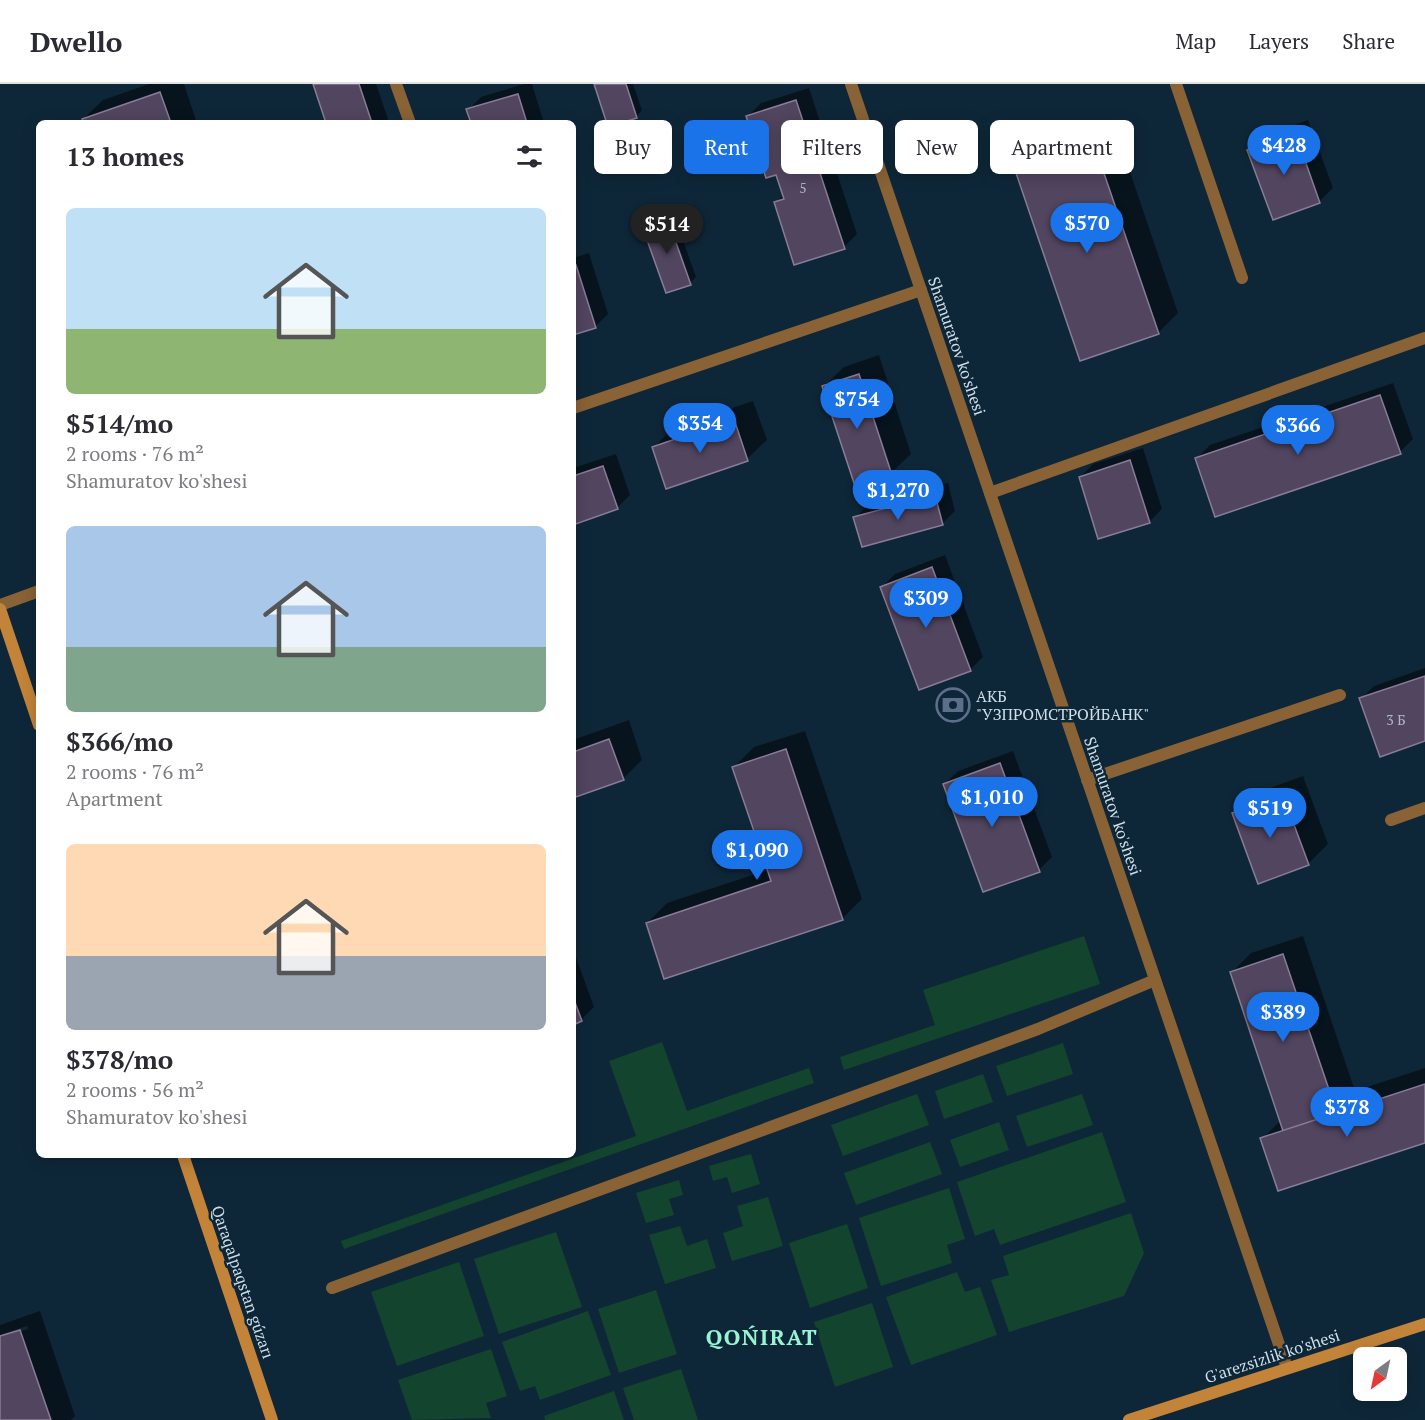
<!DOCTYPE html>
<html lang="en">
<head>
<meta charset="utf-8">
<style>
	:root { --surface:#fff; --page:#f2f2f3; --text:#2b2b33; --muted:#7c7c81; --line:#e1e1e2; --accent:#1a73e8 }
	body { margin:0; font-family:"PT Serif",serif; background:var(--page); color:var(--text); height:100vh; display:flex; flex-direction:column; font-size:22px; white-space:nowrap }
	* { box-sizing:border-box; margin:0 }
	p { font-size:20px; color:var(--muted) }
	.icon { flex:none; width:33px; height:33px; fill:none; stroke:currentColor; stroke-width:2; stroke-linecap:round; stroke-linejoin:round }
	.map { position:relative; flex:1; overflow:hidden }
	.side { position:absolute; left:36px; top:36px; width:540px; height:1038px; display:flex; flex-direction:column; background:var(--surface); border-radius:9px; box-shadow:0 3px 15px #0003 }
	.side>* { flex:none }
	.top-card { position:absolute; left:594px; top:36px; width:570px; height:54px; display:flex; gap:12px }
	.needle { width:39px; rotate:213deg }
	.buttons { position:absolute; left:1353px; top:1263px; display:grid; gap:12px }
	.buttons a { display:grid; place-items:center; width:54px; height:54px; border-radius:9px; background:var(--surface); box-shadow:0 3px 15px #0003; font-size:30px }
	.price { position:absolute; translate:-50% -51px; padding:0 14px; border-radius:21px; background:var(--accent); color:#fff; font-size:20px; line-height:39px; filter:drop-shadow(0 2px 3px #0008) }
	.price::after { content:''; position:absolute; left:50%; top:36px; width:18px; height:14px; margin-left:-9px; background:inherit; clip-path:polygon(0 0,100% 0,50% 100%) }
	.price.on { background:#222; color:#fff }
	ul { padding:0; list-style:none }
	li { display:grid; align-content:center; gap:12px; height:318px; padding:0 30px }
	li span { display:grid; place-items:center; height:186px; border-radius:9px; color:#555 }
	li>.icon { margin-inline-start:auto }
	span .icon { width:108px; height:108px; fill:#fffc; stroke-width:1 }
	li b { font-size:26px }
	h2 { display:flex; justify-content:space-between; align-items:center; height:72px; padding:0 30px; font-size:26px }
	.pill { padding:0 21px; border-radius:9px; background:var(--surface); box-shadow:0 3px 15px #0003; font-size:21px; line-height:54px }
	.pill.on { background:var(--accent); color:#fff }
	header { display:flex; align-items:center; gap:36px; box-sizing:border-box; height:84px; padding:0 30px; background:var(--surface); border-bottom:2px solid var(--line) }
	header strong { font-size:28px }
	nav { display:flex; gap:33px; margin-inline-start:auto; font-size:21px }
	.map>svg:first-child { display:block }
	.green { fill:#13442e }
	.shadow { fill:#0007 }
	.building { fill:#51455f; stroke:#897c98; stroke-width:1.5 }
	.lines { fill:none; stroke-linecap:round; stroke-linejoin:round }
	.lane { stroke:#896236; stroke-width:12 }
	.street { stroke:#896236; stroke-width:12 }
	.secondary { stroke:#c38439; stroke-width:12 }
	.labels { text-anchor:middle; stroke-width:5; stroke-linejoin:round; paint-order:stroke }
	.number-label { font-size:14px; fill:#b0b8c6 }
	.street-label { font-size:16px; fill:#cfdee9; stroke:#0e2738 }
	.poi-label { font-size:16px; fill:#cfdee9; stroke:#0e2738; text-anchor:start }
	.district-label { font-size:22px; font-weight:bold; letter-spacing:1.5px; fill:#98f4d3; stroke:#0e2738 }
</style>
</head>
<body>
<header>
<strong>Dwello</strong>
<nav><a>Map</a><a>Layers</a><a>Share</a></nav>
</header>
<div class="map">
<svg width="1425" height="1336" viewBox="0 0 1425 1336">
	<rect width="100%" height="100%" fill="#0e2738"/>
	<g class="green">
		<path d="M1084,852l16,48 -256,86 -4,-13 95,-32 -12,-35z"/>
		<path d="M662,958l25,69 122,-43 5,15 -470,166 -3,-8 295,-105 -27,-75z"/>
		<path d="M1063,959l10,31 -66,22 -11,-30z"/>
		<path d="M983,990l10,28 -49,17 -9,-28z"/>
		<path d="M917,1010l12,31 -86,31 -12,-31z"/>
		<path d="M1082,1010l11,31 -66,22 -11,-31z"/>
		<path d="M999,1038l10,28 -49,17 -10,-27z"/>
		<path d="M1102,1048l24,70 -126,43 -6,-16 -19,7 -18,-54z"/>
		<path d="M930,1058l12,32 -86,31 -12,-32z"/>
		<path d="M751,1070l9,30 -28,9 -5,-16 -14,4 -4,-15z"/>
		<path d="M679,1096l4,15 -14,4 5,16 -28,8 -10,-30z"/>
		<path d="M949,1104l16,51 -18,6 5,18 -71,23 -22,-68z"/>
		<path d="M768,1113l15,49 -51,15 -9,-28 20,-7 -6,-20z"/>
		<path d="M1131,1129l13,40 -20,43 -115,36 -18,-52 18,-5 -6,-19z"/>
		<path d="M847,1140l21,64 -58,20 -21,-65z"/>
		<path d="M680,1142l7,20 20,-7 9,29 -51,16 -16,-49z"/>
		<path d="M556,1148l26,75 -83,27 -25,-75z"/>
		<path d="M459,1178l25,74 -87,30 -26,-74z"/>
		<path d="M957,1188l8,20 15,-5 17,48 -86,30 -25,-68z"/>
		<path d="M656,1206l21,64 -58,19 -21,-64z"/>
		<path d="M872,1219l21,64 -58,20 -21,-65z"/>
		<path d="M588,1227l23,64 -71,25 -5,-14 -15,5 -18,-49z"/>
		<path d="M491,1265l16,47 -21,7 5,15 -79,2 -14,-40z"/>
		<path d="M681,1285l17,51h-64l-11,-32z"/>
		<path d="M614,1307l10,29h-79l-1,-4z"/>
	</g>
	<g class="shadow">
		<path d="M149,0h35l13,39h-112l-2,-4 20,-19z"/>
		<path d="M315,0h61l12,35 -4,4h-57z"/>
		<path d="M524,0h8l12,39h-72l-4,-13 13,-13z"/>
		<path d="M595,0h38l9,26 -6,7z"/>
		<path d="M809,4l48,146 -13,13 -68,-44 8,-9 -7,-21 -29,-57 13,-13z"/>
		<path d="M1308,36l25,68 -13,13 -46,17 -25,-68 13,-13z"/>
		<path d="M1115,44l63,185 -20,20 -140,-159 20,-20z"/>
		<path d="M673,128l23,65 -6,6 -46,-57 6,-6z"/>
		<path d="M589,169l19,61 -13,13 -22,7v-76z"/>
		<path d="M879,271l32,99 -20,19 -67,-87 20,-19z"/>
		<path d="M1393,299l20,56 -13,13 -203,6 13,-13z"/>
		<path d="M753,317l14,39 -20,19 -94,-11 20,-20z"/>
		<path d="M1143,364l19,61 -13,13 -69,-45 13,-13z"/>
		<path d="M616,370l14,41 -13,13 -44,15v-55z"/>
		<path d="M948,399l7,28 -13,13 -87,-6 13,-13z"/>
		<path d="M945,471l38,102 -13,13 -88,-83 13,-13z"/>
		<path d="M1425,584v72l-64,-41 13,-13z"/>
		<path d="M629,636l13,40 -19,19 -50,17v-56z"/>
		<path d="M805,647l57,168 -20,20 -195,4 20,-20 101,-33 -34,-103 20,-20z"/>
		<path d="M1013,667l39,106 -13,13 -94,-86 13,-13z"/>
		<path d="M1303,692l25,68 -20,20 -74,-51 20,-19z"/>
		<path d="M1303,852l52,155 70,-23v73l-163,-2 19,-19 -50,-147 20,-20z"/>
		<path d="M573,865l21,58 -13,13 -8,3z"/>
		<path d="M40,1227l35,105 -4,4h-71v-82l28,-9 -1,-3 -27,9v-10z"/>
	</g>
	<g class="building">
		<path d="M313,0h46l13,39h-46z"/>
		<path d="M594,0h32l11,34 -29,9z"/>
		<path d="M160,8l11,31h-88l-1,-4z"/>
		<path d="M518,10l9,29h-56l-5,-14z"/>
		<path d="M796,16l49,149 -51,16 -20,-63 10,-3 -8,-24 -10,3 -20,-62z"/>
		<path d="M1295,48l25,71 -47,17 -26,-70z"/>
		<path d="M1095,63l64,187 -79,27 -64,-188z"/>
		<path d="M667,133l24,68 -25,8 -24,-67z"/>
		<path d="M576,181l20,63 -23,7v-69z"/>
		<path d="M859,290l33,101 -37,11 -33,-100z"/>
		<path d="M1380,311l21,59 -186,63 -20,-59z"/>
		<path d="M734,335l14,42 -82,28 -14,-42z"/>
		<path d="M1130,376l20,63 -52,16 -19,-62z"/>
		<path d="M603,382l15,43 -45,16v-49z"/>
		<path d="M935,411l8,30 -81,22 -9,-30z"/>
		<path d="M932,483l39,104 -52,19 -39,-103z"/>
		<path d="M1425,592v65l-45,16 -21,-59z"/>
		<path d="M609,655l15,41 -51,18v-46z"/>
		<path d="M786,665l57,171 -179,59 -18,-56 125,-42 -39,-114z"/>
		<path d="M1000,679l40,109 -57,20 -40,-108z"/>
		<path d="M1283,711l26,70 -51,19 -26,-71z"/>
		<path d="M1283,870l54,159 -54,18 -53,-159z"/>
		<path d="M573,913l9,24 -9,4z"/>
		<path d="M1425,1000v59l-147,48 -18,-53z"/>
		<path d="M20,1246l31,90h-51v-84z"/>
	</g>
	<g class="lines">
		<g class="lane">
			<path d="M396,0l14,39"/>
			<path d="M1176,0l66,194"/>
			<path d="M990,409l435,-155"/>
			<path d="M1087,696l253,-85"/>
			<path d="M1391,736l34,-12"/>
			<path d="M332,1204l706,-259 117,-49"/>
		</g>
		<g class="street">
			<path d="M851,0l436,1284"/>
			<path d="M573,324l348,-118"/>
			<path d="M0,521l39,-14"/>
		</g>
		<g class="secondary">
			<path d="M0,525l39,116"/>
			<path d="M183,1071l89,265"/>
			<path d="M1129,1336l296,-96"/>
		</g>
	</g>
	<defs>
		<symbol id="bank-ring" viewBox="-11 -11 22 22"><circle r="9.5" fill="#0e2738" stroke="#5c6f8a" stroke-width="1.5"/><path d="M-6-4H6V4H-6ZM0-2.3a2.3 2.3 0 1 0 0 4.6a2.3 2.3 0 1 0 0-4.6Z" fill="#5c6f8a"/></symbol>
	</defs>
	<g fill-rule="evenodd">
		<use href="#bank-ring" x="934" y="602" width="38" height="38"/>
	</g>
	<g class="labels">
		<g class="number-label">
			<text x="803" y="109">5</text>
			<text x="1396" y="641">3 Б</text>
		</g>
		<g class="street-label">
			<text transform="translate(957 262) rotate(71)" y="6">Shamuratov ko'shesi</text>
			<text transform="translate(1113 722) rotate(71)" y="6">Shamuratov ko'shesi</text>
			<text transform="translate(243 1198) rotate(71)" y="6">Qaraqalpaqstan gúzarı</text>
			<text transform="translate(1272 1272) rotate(-18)" y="6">G'arezsizlik ko'shesi</text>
		</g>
		<g class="poi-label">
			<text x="976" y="618">АКБ<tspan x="976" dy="18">"УЗПРОМСТРОЙБАНК"</tspan></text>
		</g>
		<g class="district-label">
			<text x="762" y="1261">QOŃIRAT</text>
		</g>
	</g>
</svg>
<div class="buttons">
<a><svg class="needle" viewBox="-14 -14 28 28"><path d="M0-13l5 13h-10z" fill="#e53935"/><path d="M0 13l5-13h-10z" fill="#7c7c81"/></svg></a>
</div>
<b class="price" style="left:1284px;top:92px">$428</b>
<b class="price" style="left:1087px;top:170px">$570</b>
<b class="price on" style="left:667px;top:171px">$514</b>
<b class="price" style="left:857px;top:346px">$754</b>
<b class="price" style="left:700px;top:370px">$354</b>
<b class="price" style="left:1298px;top:372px">$366</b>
<b class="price" style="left:898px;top:437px">$1,270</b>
<b class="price" style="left:926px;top:545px">$309</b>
<b class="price" style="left:992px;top:744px">$1,010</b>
<b class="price" style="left:1270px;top:755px">$519</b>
<b class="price" style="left:757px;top:797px">$1,090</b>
<b class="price" style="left:1283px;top:959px">$389</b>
<b class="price" style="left:1347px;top:1054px">$378</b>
<div class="top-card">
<a class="pill">Buy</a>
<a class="pill on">Rent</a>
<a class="pill">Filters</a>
<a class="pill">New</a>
<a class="pill">Apartment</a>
</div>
<section class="side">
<h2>13 homes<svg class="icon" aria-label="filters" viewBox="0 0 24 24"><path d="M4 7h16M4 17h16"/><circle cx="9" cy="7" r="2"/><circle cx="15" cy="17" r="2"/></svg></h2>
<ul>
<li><span style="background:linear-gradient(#bfe0f5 65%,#8fb573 0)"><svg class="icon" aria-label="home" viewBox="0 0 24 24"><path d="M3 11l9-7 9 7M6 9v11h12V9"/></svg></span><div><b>$514/mo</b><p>2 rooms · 76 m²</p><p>Shamuratov ko'shesi</p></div></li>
<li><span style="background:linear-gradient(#a9c7e8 65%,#7fa58c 0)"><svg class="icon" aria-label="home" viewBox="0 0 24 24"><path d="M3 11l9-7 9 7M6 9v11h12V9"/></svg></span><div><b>$366/mo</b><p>2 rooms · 76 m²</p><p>Apartment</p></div></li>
<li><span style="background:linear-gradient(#ffd9b3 60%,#9aa5b1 0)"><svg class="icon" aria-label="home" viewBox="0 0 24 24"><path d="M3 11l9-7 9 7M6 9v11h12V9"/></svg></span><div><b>$378/mo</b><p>2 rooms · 56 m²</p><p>Shamuratov ko'shesi</p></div></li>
</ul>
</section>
</div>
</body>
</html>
